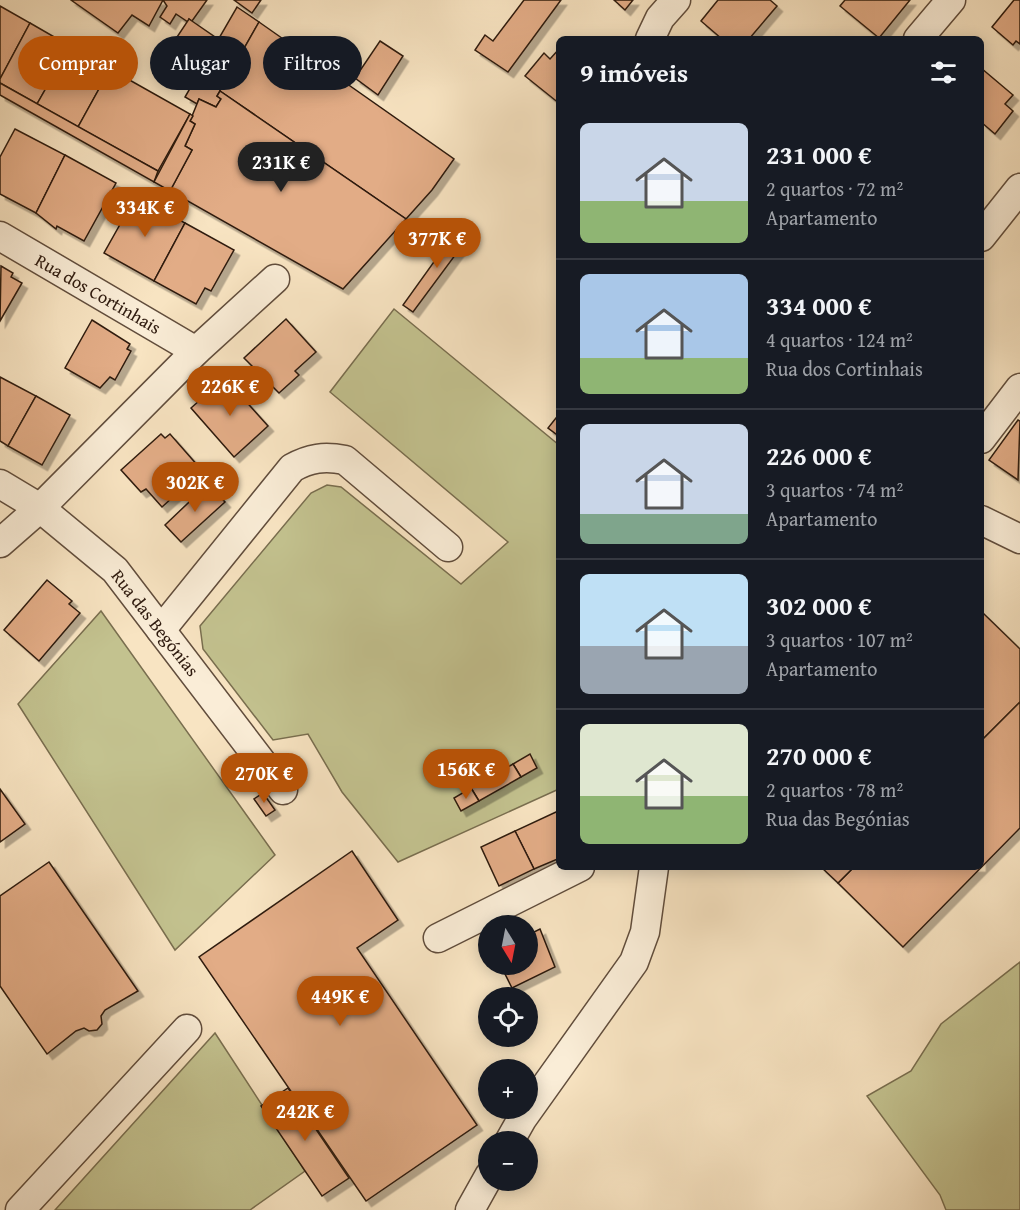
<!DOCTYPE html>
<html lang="pt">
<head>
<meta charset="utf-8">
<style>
	:root { --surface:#171b24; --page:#20242c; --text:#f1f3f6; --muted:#9ea1a6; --line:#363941; --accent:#b45309 }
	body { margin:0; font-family:"Gentium Book Plus",serif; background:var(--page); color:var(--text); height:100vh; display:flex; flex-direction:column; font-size:22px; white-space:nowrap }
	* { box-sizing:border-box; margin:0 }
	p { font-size:20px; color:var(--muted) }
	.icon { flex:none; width:33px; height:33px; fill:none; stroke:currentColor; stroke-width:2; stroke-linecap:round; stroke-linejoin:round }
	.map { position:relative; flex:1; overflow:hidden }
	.sheet { position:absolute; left:556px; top:36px; width:428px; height:834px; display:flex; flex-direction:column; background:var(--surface); border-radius:9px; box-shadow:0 3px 15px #0003 }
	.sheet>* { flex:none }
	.hud { position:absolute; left:18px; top:36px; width:448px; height:54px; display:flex; gap:12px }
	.needle { width:39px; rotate:170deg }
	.buttons { position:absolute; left:478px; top:915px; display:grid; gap:12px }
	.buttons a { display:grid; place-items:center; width:60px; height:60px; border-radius:50%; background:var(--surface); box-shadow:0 3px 15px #0003; font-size:30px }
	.price { position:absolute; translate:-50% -51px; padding:0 14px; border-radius:21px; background:var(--accent); color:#fff; font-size:20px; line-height:39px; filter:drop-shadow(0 2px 3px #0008) }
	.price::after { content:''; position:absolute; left:50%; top:36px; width:18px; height:14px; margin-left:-9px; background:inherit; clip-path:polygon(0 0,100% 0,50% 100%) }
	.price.selected { background:#222; color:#fff }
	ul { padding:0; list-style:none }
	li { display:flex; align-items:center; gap:18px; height:150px; padding:0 24px }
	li+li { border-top:2px solid var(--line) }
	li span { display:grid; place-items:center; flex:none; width:168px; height:120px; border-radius:9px; color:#555 }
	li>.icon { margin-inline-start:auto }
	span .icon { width:72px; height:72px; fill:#fffc; stroke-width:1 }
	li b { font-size:26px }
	h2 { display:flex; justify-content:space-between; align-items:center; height:72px; padding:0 24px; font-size:26px }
	.chip { padding:0 21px; border-radius:27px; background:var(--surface); box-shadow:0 3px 15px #0003; font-size:21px; line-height:54px }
	.chip.selected { background:var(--accent); color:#fff }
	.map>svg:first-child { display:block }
	.green { fill:#c3c28f; stroke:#796e4f; stroke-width:1.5 }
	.building { fill:#e2ac86; stroke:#2f1b0f; stroke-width:1.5; filter:url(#shadow) }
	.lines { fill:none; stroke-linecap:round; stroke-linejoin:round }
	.minor-casing { stroke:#614d3c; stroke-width:31 }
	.minor { stroke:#faedd7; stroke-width:28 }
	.labels { text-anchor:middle; stroke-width:4.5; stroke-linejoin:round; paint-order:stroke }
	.street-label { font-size:18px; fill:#2f1b0f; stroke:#faedd7 }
</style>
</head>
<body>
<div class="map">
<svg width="1020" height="1210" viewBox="0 0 1020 1210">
	<defs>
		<filter id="shadow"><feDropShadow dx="5.5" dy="5.5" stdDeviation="0" flood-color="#0004"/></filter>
	</defs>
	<rect width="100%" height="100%" fill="#f8e4c2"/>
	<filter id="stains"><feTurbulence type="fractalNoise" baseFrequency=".00333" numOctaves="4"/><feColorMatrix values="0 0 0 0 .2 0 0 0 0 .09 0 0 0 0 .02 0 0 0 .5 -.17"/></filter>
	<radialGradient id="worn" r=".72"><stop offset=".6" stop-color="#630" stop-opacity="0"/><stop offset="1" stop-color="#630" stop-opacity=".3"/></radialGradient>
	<g class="green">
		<path d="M394,309l165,136v344l-161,73 -56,-70 -34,-58 -35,6 -70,-91 -3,-23 111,-133 16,-8 14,2 120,97 47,-42 -178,-150z"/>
		<path d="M101,611l174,244 -100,95 -157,-246z"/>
		<path d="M1020,962v248h-74l-6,-15 -73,-99 44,-25 30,-47z"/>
		<path d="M215,1033l90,138 -55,39h-195z"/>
	</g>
	<g class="building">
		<path d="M71,0h92l-14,26 -17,-11 -14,18z"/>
		<path d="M163,0h44l-15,21 -3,-2 -1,3 -12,-8 -6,10 -10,-7 7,-11z"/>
		<path d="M234,0h27l-9,13z"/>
		<path d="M524,0h37l-53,72 -33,-22 10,-15 8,6z"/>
		<path d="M614,0h19l-8,10z"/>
		<path d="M718,0h52l7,6 -28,33h-27l-21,-18z"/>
		<path d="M845,0h65l-31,38 -39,-32z"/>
		<path d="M1014,0h6v44l-4,-3 -3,4 -21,-18z"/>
		<path d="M0,6l30,17 -30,56z"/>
		<path d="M237,7l22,15 -42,74 4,3 -5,8 -17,-8 -2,5 -12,-7z"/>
		<path d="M189,19l26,18 -22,32 -26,-17z"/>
		<path d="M259,22l195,137 -22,31 -26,29 -186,-128z"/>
		<path d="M30,23l40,23 -33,58 -37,-21v-4z"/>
		<path d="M380,41l23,15 -25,39 -23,-17z"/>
		<path d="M70,46l40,23 -32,58 -41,-23z"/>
		<path d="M560,48v56l-35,-28 19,-23 6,6z"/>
		<path d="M981,68l32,27 -8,9 8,7 -18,23 -14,-12z"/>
		<path d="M110,69l80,45 -32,57 -80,-44z"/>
		<path d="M0,83l158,88 -4,11 -154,-87z"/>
		<path d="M220,91l186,128 -63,70 -173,-98 22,-41 -7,-4 10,-22 -5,-3 9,-22 17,8 5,-8 -4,-3z"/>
		<path d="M190,114l3,2 -3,5 5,3 -10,22 7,4 -22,41 -16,-9z"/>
		<path d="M15,129l50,26 -29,58 -36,-19v-37z"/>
		<path d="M65,155l51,28 -32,58 -27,-15 -1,3 -20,-16z"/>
		<path d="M136,196l49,27 -31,58 -50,-28z"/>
		<path d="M185,223l49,27 -23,41 -6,-3 -9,16 -42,-23z"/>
		<path d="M459,227l11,8 -57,77 -10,-7z"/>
		<path d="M1,266l12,7 -2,4 11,6 -22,38z"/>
		<path d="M286,319l30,33 -21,19 4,4 -20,18 -35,-35z"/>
		<path d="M92,320l38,24 -3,5 4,2 -16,29 -5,-3 -10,11 -35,-20z"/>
		<path d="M0,377l36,19 -28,50 -8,-5z"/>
		<path d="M225,378l43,48 -34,31 -43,-49z"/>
		<path d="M36,396l34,19 -28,50 -34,-19z"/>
		<path d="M560,413v24l-12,-9z"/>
		<path d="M1018,420l2,1 -2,59 -29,-20z"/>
		<path d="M161,434l4,4 5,-4 36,41 -19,16 -4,-3 -21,19 -16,-18 -5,3 -20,-22z"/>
		<path d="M208,484l17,18 -44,40 -16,-17z"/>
		<path d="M47,580l25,21 -3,3 11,9 -41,48 -35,-31z"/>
		<path d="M983,613l37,36v53l-39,39z"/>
		<path d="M1020,702v126l-117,119 -65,-64 16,-16h127v-126z"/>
		<path d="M530,754l7,14 -16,9 -8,-13z"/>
		<path d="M513,764l8,13 -42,24 -8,-13z"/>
		<path d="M471,788l8,13 -18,10 -7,-13z"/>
		<path d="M0,789l25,35 -25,18z"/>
		<path d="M263,793l12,17 -9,6 -12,-17z"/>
		<path d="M556,812l4,7v39l-26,11 -19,-38z"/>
		<path d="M515,831l19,38 -35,17 -18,-39z"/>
		<path d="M352,851l46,69 -41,28 120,177 -111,76 -167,-244z"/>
		<path d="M49,862l89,129 -33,19 -4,6 1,8 -5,6 -8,1 -5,-3 -8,3 -29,23 -47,-68v-90z"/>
		<path d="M821,867h33l-16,16z"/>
		<path d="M540,929l15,38 -43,21 -12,-24h28v-29z"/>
		<path d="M288,1088l61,90 -27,18 -61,-90z"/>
	</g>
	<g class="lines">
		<defs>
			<g id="minor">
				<path d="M650,39l10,-21 16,-18"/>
				<path d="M918,39l33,-39"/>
				<path d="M0,236l196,115"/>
				<path d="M981,237l39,-49"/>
				<path d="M981,439l39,-51"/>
				<path d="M0,484l40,24 75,62 168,220"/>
				<path d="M981,520l39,19"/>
				<path d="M0,543l40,-35 156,-157 79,-72"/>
				<path d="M161,630l131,-162c18,-10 32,-12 53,-8l103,87"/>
				<path d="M438,938l142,-71"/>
				<path d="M509,1142l13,-23 112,-157 11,-30 9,-65"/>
				<path d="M20,1210l167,-181"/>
				<path d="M470,1210l19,-34"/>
			</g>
		</defs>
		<use href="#minor" class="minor-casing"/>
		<use href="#minor" class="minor"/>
	</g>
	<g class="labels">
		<g class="street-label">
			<text transform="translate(98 294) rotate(30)" y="6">Rua dos Cortinhais</text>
			<text transform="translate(155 623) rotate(52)" y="6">Rua das Begónias</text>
		</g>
	</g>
	<rect width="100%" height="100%" filter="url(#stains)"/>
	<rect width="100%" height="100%" fill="url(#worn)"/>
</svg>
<div class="buttons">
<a><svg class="needle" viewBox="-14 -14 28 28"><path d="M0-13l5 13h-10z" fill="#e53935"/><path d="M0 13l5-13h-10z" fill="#9ea1a6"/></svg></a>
<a><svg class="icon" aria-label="locate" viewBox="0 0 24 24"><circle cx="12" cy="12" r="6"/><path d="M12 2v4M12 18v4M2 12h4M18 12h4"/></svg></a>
<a>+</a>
<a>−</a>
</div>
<b class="price selected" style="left:281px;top:193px">231K €</b>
<b class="price" style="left:145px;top:238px">334K €</b>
<b class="price" style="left:437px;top:269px">377K €</b>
<b class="price" style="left:230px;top:417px">226K €</b>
<b class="price" style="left:195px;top:513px">302K €</b>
<b class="price" style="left:466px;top:800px">156K €</b>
<b class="price" style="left:264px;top:804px">270K €</b>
<b class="price" style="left:340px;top:1027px">449K €</b>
<b class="price" style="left:305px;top:1142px">242K €</b>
<div class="hud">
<a class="chip selected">Comprar</a>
<a class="chip">Alugar</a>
<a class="chip">Filtros</a>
</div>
<section class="sheet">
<h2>9 imóveis<svg class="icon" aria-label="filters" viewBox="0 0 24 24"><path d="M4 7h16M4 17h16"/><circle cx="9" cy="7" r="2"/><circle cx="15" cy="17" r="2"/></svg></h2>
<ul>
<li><span style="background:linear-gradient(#c9d6e8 65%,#8fb573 0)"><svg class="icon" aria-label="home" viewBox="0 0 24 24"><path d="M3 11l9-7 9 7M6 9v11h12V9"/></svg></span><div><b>231 000 €</b><p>2 quartos · 72 m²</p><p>Apartamento</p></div></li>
<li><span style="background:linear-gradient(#a9c7e8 70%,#8fb573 0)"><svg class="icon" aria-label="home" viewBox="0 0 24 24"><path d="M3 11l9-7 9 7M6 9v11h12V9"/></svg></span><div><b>334 000 €</b><p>4 quartos · 124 m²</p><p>Rua dos Cortinhais</p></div></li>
<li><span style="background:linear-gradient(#c9d6e8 75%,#7fa58c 0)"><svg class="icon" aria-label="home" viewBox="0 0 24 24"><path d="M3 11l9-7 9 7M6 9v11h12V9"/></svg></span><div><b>226 000 €</b><p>3 quartos · 74 m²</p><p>Apartamento</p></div></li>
<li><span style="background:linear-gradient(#bfe0f5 60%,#9aa5b1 0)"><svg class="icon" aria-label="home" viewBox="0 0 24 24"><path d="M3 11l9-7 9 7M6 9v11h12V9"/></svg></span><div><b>302 000 €</b><p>3 quartos · 107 m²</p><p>Apartamento</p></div></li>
<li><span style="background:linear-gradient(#dfe7d0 60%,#8fb573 0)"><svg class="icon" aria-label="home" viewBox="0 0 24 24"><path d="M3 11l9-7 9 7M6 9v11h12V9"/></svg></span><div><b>270 000 €</b><p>2 quartos · 78 m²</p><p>Rua das Begónias</p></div></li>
</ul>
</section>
</div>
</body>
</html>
